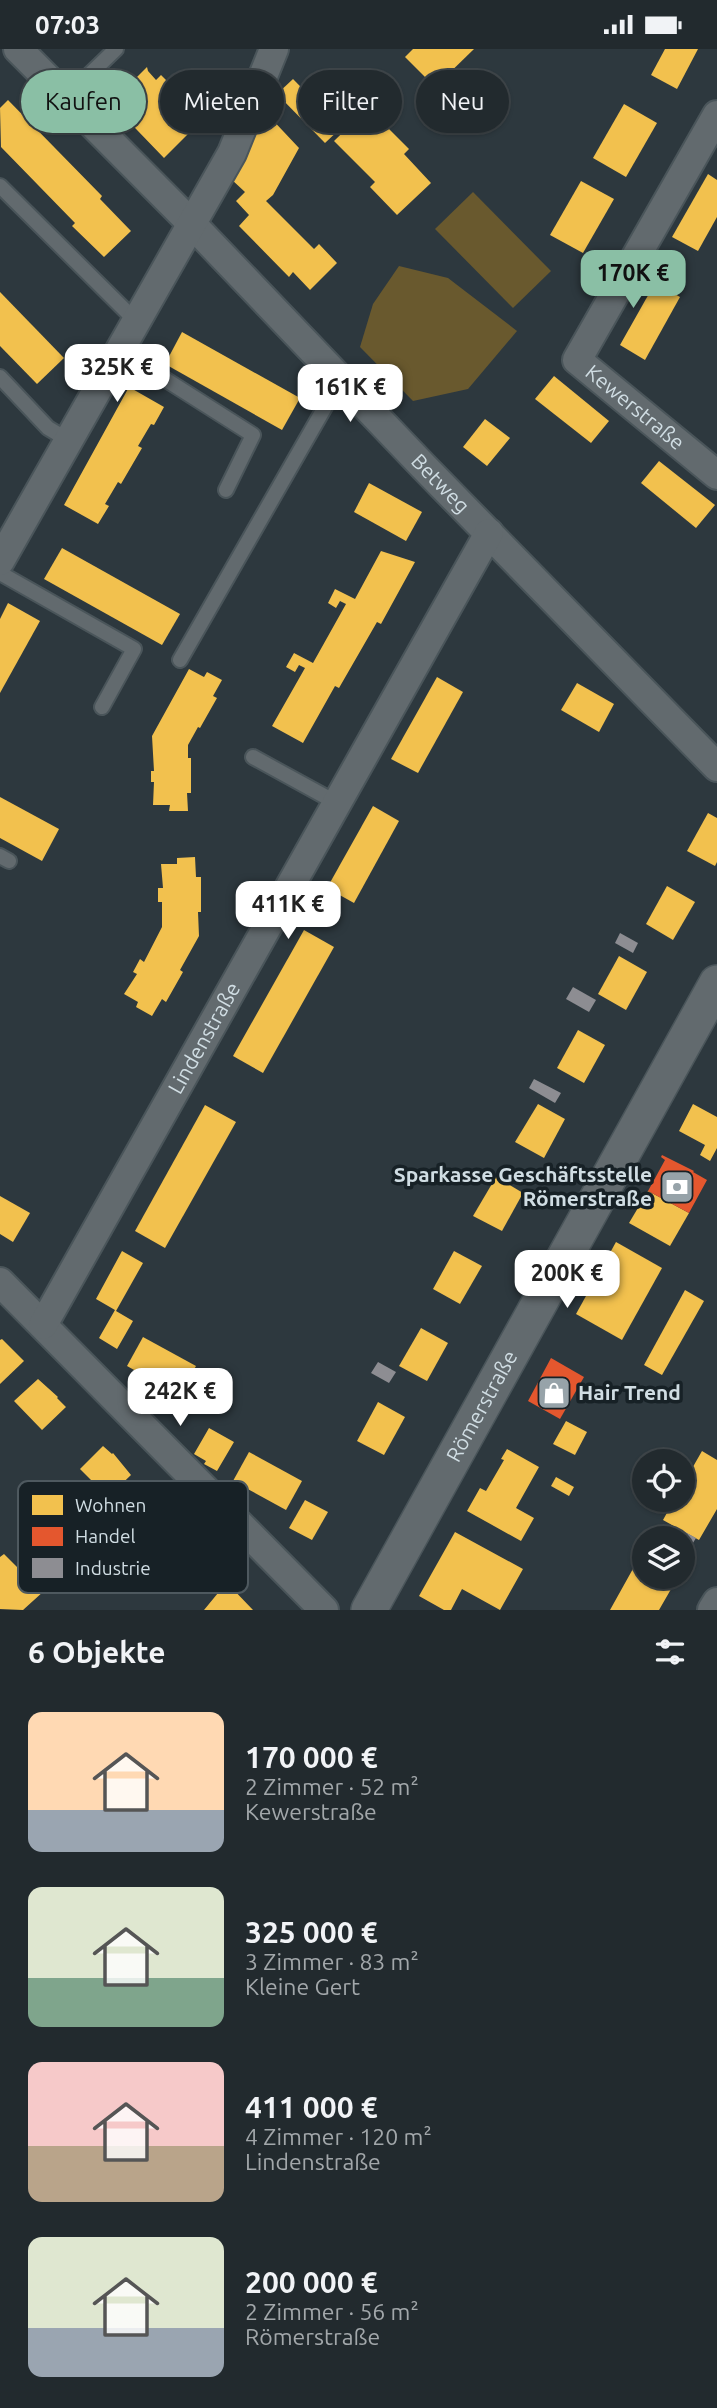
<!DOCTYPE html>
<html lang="de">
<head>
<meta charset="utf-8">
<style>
	:root { --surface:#222a2e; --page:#2e363a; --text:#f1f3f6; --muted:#a2a7aa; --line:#3f464a; --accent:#8abfa5 }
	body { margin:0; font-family:Ubuntu,sans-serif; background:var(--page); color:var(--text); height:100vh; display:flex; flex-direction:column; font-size:26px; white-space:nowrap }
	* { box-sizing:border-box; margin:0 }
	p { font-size:23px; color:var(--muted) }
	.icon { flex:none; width:38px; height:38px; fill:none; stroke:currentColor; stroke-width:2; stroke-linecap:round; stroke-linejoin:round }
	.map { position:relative; height:1561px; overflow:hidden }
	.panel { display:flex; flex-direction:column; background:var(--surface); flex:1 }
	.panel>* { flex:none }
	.banner { position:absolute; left:21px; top:21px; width:676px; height:63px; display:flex; gap:14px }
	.tools { position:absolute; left:632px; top:1400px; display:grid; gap:14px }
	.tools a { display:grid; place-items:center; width:63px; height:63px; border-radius:50%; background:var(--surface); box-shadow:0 2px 5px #0004,0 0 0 2px var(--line); font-size:35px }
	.price { position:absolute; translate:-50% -60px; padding:0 16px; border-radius:14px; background:#fff; color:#222; font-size:23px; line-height:46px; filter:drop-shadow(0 2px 4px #0008) }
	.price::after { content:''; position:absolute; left:50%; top:42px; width:21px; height:16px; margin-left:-10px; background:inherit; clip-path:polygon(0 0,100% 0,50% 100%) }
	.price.selected { background:var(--accent); color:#111 }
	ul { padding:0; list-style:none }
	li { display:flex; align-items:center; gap:21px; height:175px; padding:0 28px }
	li span { display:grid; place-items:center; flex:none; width:196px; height:140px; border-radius:14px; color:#555 }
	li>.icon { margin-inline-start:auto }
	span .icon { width:84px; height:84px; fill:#fffc; stroke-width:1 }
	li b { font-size:30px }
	h2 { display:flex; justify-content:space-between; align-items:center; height:84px; padding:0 28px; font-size:30px }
	.chip { padding:0 24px; border-radius:32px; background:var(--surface); box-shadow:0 2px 5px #0004,0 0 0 2px var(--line); font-size:24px; line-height:63px }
	.chip.selected { background:var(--accent); color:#111 }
	.status { display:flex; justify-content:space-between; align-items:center; height:49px; padding:0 35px; background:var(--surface); direction:ltr }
	.status svg { height:19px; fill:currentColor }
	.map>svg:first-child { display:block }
	.green { fill:#69592e }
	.homes { fill:#f2c14e }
	.shops { fill:#e4572e }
	.industry { fill:#8d8d92 }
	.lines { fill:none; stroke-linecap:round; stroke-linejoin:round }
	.service-casing { stroke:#4a555a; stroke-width:18 }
	.minor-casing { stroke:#4a555a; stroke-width:32 }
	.tertiary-casing { stroke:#4a555a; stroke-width:38 }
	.service { stroke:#626a6e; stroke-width:14 }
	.minor { stroke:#626a6e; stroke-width:28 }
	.tertiary { stroke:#626a6e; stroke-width:35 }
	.labels { text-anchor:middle; stroke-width:7; stroke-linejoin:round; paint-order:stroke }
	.street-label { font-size:21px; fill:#d0dde3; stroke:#172126 }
	.poi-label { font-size:21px; font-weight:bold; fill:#d0dde3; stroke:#172126; text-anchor:end }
	.key { fill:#172126; stroke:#4e595f; stroke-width:2 }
	.key-label { font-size:19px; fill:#d0dde3 }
</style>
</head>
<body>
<div class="status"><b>07:03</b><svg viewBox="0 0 49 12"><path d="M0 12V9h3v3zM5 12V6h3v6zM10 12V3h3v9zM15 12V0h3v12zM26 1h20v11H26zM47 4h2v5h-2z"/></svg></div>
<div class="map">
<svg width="717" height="1561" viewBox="0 0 717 1561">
	<rect width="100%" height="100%" fill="#2d383e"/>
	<g class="green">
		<path d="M473,143l78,79 -38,37 -78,-79z"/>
		<path d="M399,217l49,12 69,53 -49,58 -55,12 -53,-54 13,-43z"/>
	</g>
	<g class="homes">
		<path d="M413,0h61l-39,38 -30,-30z"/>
		<path d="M665,0h33l-21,40 -26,-14z"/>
		<path d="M147,18l1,4 8,9 5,-5 8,8 -2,2 9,10 -2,3 7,7 4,-5 8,8 -5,4 12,10 -36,36 -53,-55z"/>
		<path d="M293,30l48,49 -16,15 -48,-49z"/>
		<path d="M8,51l94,96 -2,3 31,32 -27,26 -32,-31 3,-3 -74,-76 -1,-39z"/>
		<path d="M624,55l33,19 -31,54 -33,-19z"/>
		<path d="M368,59l41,41 -5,5 27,29 -34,32 -27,-28 5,-5 -41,-41z"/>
		<path d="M267,65l32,34 -26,47 -7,6 48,48 5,-5 18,19 -27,27 -17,-18 -4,5 -50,-51 10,-11 -13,-14 9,-9 -14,-13z"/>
		<path d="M708,125l9,6v37l-19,34 -26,-14z"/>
		<path d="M581,132l33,18 -31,54 -33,-18z"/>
		<path d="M655,234l25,14 -35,63 -25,-15z"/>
		<path d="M0,243l64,66 -27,26 -37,-38z"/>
		<path d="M182,283l118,66 -18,32 -117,-66z"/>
		<path d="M554,327l55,45 -18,22 -56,-44z"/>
		<path d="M129,338l35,20 -10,18 -3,-1 -13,22 4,2 -21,36 -3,-2 -13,22 4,2 -11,18 -34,-19z"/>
		<path d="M485,370l25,19 -23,28 -24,-19z"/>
		<path d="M659,412l56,44 -19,23 -55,-45z"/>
		<path d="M369,434l53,29 -16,29 -52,-29z"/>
		<path d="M62,499l118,66 -18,31 -118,-66z"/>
		<path d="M381,502l34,11 -34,62 -4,-2 -38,66 -4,-2 -32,57 -31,-17 33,-58 -6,-3 -4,7 -9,-5 8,-14 19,10 33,-59 -6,-3 -4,7 -8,-5 7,-14 20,10z"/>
		<path d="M8,554l32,18 -40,72v-74z"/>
		<path d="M189,620l15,8 3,-5 15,8 -9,16 4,2 -17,30 -2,-1 -10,18v13h3v35h-4l1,18h-19l1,-6h-17l1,-23h-3v-11h3l-2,-35z"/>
		<path d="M437,628l26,15 -45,81 -27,-14z"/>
		<path d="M577,634l37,21 -15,28 -38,-22z"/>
		<path d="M0,748l59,32 -17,32 -42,-23z"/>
		<path d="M373,757l26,15 -45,82 -27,-15z"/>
		<path d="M708,764l9,5v44l-2,4 -28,-15z"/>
		<path d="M195,808l1,20h5v35h-3l1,24 -19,34 3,2 -17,30 -4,-3 -10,17 -16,-9 2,-5 -14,-8 13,-20 -4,-2 7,-13 4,3 18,-35v-25h-4v-14h5l-2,-24h16v-6z"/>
		<path d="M667,837l28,16 -22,38 -27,-16z"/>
		<path d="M304,881l30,17 -71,126 -30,-17z"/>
		<path d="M619,907l28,16 -21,38 -28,-16z"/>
		<path d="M578,981l27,15 -21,38 -27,-15z"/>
		<path d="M538,1055l27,15 -21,39 -29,-16z"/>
		<path d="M693,1055l24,13v31l-7,13 -10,-6 5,-10 -26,-14z"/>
		<path d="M205,1056l31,17 -71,126 -30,-17z"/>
		<path d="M496,1128l27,16 -21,38 -29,-15z"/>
		<path d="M648,1142l41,22 -19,33 -41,-23z"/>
		<path d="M0,1147l30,17 -17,29 -13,-8z"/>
		<path d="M616,1193l46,26 -40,72 -46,-26z"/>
		<path d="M122,1202l21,12 -27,48 17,10 -16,28 -18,-11 16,-28 -19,-11z"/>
		<path d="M454,1202l28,15 -22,38 -27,-15z"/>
		<path d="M685,1241l19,11 -42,74 -18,-10z"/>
		<path d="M421,1279l27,15 -21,38 -28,-15z"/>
		<path d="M143,1288l53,29 -17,29 -52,-29z"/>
		<path d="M2,1290l22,22 -24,23v-44z"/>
		<path d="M38,1330l20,18 -1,1 9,9 -24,23 -28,-29z"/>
		<path d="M378,1353l27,15 -21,38 -27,-14z"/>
		<path d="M566,1372l21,11 -12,23 -22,-11z"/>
		<path d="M209,1379l25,14 -17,29 -13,-7 2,-3 -12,-7z"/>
		<path d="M103,1397l9,8 1,-1 18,22 -23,22 -28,-28z"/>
		<path d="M507,1400l32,18 -23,41 18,10 -13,23 -54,-30 13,-23 6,3 18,-31 -3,-1z"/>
		<path d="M702,1402l15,9v49l-18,31 -36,-20 11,-20h8v-14z"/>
		<path d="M249,1403l53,29 -16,29 -53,-29z"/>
		<path d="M556,1428l18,10 -5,9 -18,-10z"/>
		<path d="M305,1451l23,12 -16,28 -23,-12z"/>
		<path d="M455,1483l68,37 -23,41 -38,-21 -11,21h-7l-25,-14z"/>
		<path d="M644,1500v28h34l-19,33h-49z"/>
		<path d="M4,1505l19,19 3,-2 18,20 -21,19 -23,-1v-52z"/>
		<path d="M229,1536l24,25h-49l14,-17 2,1z"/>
	</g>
	<g class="shops">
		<path d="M662,1106l32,16 -1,1 14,8 -18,33 -41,-22 17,-31 -4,-3z"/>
		<path d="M551,1309l33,19 -24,42 -32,-18z"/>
	</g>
	<g class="industry">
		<path d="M620,884l18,10 -5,10 -18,-10z"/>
		<path d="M573,938l23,13 -7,12 -23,-13z"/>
		<path d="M534,1030l27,14 -6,10 -26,-15z"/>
		<path d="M378,1313l18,10 -7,11 -18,-10z"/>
		<path d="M676,1478l20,11 -14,23v-23h-16l2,-3 3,2z"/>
	</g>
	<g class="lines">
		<defs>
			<g id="service">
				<path d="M65,49l51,-49"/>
				<path d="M0,137l136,135"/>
				<path d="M119,301l134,85 -27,55"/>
				<path d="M0,328l48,51 20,12"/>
				<path d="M0,524l134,76 -32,58"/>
				<path d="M180,611l161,-281"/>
				<path d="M253,708l84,46"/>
				<path d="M0,807l9,5"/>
			</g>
			<g id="minor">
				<path id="s1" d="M18,0l173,174 232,243 294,301"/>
				<path id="s2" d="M717,66l-140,245 140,115"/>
				<path d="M0,512l232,-408 42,-104"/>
				<path d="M0,1233l324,328"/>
				<path id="s3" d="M43,1276l446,-792"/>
				<path d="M712,1561l5,-8"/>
			</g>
			<g id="tertiary">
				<path id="s4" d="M369,1561l348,-627"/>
			</g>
		</defs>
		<use href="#service" class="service-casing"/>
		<use href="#minor" class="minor-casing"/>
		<use href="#tertiary" class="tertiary-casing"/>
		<use href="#service" class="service"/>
		<use href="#minor" class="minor"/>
		<use href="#tertiary" class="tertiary"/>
	</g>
	<defs>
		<symbol id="bank-square" viewBox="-11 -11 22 22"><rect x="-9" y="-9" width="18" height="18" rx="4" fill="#97a3a9" stroke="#172126"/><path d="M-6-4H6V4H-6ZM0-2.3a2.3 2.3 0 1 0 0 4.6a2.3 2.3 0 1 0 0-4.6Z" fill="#fff"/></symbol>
		<symbol id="shop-square" viewBox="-11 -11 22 22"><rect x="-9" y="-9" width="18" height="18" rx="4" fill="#97a3a9" stroke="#172126"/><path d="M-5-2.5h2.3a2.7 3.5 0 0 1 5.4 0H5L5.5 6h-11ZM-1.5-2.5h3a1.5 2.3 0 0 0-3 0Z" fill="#fff"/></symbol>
	</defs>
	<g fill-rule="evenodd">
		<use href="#bank-square" x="658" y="1119" width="38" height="38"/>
		<use href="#shop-square" x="535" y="1325" width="38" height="38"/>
	</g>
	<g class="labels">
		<g class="street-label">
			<text dy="7" stroke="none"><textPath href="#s2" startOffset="357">Kewerstraße</textPath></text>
			<text dy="7" stroke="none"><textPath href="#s1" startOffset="606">Betweg</textPath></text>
			<text dy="7" stroke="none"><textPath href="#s3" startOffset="329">Lindenstraße</textPath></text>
			<text dy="7" stroke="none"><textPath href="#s4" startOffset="233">Römerstraße</textPath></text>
		</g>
		<g class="poi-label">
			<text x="652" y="1133">Sparkasse Geschäftsstelle<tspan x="652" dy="24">Römerstraße</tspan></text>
			<text x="578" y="1351" text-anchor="start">Hair Trend</text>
		</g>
	</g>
	<rect x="18" y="1432" width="230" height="112" rx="10" class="key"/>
	<rect x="32" y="1446" width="31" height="20" fill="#f2c14e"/>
	<rect x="32" y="1478" width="31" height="19" fill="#e4572e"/>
	<rect x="32" y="1509" width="31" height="20" fill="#8d8d92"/>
	<g class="key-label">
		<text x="75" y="1463">Wohnen</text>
		<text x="75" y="1494">Handel</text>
		<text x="75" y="1526">Industrie</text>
	</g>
</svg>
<div class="tools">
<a><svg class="icon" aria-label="locate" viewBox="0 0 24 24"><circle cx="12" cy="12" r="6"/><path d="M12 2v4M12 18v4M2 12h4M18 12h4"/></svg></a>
<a><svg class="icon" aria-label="layers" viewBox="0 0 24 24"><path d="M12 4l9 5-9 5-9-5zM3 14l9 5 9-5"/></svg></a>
</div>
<b class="price selected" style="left:633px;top:261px">170K €</b>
<b class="price" style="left:117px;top:355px">325K €</b>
<b class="price" style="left:350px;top:375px">161K €</b>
<b class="price" style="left:288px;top:892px">411K €</b>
<b class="price" style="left:567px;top:1261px">200K €</b>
<b class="price" style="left:180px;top:1379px">242K €</b>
<div class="banner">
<a class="chip selected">Kaufen</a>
<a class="chip">Mieten</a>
<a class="chip">Filter</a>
<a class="chip">Neu</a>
</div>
</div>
<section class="panel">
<h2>6 Objekte<svg class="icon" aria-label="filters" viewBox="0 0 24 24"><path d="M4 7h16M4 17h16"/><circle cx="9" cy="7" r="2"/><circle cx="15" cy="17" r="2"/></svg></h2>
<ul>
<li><span style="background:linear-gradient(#ffd9b3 70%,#9aa5b1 0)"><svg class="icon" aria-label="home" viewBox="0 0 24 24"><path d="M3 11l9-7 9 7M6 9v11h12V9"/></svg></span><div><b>170 000 €</b><p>2 Zimmer · 52 m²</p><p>Kewerstraße</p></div></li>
<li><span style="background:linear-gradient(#dfe7d0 65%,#7fa58c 0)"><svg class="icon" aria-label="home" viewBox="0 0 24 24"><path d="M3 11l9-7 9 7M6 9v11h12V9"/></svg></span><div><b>325 000 €</b><p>3 Zimmer · 83 m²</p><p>Kleine Gert</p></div></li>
<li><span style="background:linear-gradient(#f6c9c9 60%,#b9a48a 0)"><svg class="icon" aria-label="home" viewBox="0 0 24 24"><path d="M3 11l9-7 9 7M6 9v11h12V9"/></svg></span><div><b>411 000 €</b><p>4 Zimmer · 120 m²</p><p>Lindenstraße</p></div></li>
<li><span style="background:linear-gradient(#dfe7d0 65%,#9aa5b1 0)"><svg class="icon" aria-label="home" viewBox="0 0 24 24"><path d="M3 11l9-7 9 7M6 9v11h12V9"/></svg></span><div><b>200 000 €</b><p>2 Zimmer · 56 m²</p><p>Römerstraße</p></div></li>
</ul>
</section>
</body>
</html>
